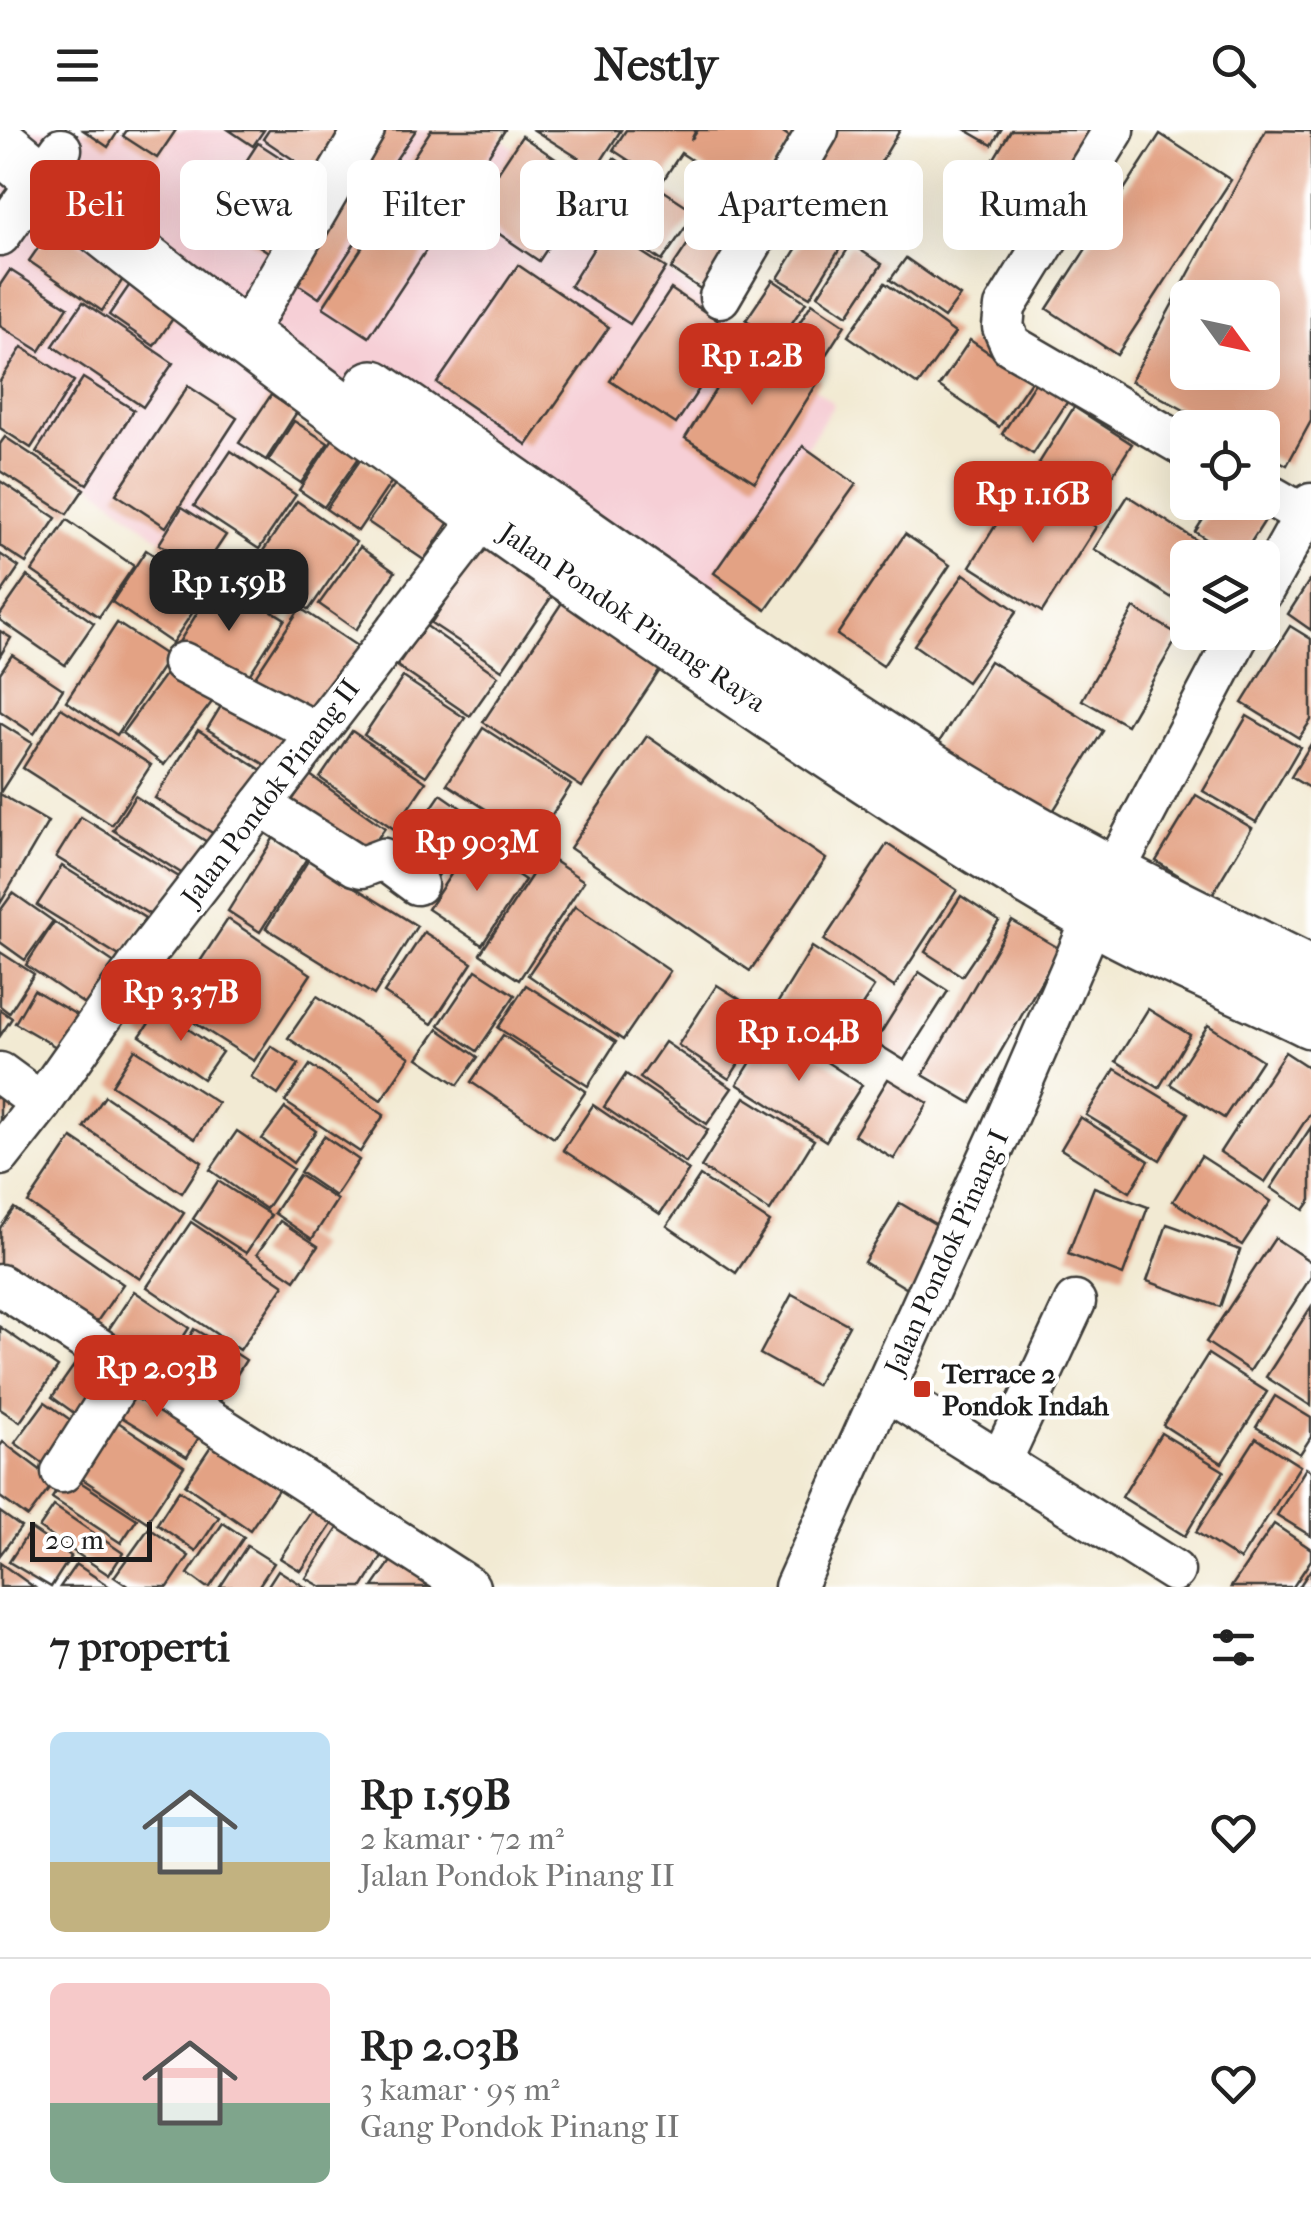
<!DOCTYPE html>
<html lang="id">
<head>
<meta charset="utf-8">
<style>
	:root { --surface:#fff; --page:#f6f6f6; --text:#222; --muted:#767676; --line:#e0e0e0; --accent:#c8321e }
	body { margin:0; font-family:"IM FELL French Canon",serif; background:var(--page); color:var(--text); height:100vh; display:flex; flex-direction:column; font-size:38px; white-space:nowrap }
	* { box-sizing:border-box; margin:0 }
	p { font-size:32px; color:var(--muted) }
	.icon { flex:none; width:55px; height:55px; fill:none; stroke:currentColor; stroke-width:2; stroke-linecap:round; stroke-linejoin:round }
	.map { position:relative; height:1457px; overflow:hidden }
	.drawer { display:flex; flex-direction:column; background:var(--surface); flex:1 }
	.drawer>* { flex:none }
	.top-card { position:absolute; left:30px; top:30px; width:1252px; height:90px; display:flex; gap:20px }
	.needle { width:65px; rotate:123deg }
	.buttons { position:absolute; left:1170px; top:150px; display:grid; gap:20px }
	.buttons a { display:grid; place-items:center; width:110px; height:110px; border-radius:15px; background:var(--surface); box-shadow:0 10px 40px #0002; font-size:50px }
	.scale { position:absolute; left:30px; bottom:25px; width:122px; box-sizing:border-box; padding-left:10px; border:5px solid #1c1c1c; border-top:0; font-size:28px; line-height:35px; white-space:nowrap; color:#1c1c1c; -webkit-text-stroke:8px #fff; paint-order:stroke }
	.price { position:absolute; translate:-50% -85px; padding:0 22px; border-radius:20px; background:var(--accent); color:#fff; font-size:32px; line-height:65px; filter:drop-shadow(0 2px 5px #0008) }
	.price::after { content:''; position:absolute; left:50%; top:60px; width:30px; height:22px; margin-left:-15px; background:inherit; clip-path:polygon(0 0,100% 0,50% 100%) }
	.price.on { background:#222; color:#fff }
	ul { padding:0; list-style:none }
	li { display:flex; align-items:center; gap:30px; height:250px; padding:0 50px }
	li+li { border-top:2px solid var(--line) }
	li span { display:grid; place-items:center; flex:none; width:280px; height:200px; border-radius:15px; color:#555 }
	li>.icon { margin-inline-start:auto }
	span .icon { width:120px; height:120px; fill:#fffc; stroke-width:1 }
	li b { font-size:42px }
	h2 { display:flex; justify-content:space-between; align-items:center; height:120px; padding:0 50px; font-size:42px }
	.pill { padding:0 35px; border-radius:15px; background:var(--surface); box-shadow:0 10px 40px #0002; font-size:35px; line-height:90px }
	.pill.on { background:var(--accent); color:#fff }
	header { display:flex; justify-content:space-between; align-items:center; height:130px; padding:0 50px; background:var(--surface); font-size:45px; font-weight:700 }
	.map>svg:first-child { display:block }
	.built { fill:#f6cfd6 }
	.building { fill:#e3a284; fill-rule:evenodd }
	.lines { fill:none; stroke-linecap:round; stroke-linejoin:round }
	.minor-casing { stroke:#3c3b37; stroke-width:45 }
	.secondary-casing { stroke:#3c3b37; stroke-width:60 }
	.minor { stroke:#fff; stroke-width:40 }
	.secondary { stroke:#fff; stroke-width:55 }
	.poi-dot { fill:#c8321e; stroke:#fff; stroke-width:4 }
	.labels { text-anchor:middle; stroke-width:8; stroke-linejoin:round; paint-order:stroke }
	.street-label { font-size:28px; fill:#1c1c1c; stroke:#fff }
	.poi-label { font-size:28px; font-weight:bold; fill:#1c1c1c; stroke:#fff; text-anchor:start }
</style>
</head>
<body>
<header><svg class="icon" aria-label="menu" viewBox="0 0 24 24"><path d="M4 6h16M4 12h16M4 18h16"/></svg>Nestly<svg class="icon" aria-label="search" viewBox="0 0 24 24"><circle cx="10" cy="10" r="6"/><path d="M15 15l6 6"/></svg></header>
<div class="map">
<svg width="1311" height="1457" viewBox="0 0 1311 1457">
	<rect width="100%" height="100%" fill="#fff"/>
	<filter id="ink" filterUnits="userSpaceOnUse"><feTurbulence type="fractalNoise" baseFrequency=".01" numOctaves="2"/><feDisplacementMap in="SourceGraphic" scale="20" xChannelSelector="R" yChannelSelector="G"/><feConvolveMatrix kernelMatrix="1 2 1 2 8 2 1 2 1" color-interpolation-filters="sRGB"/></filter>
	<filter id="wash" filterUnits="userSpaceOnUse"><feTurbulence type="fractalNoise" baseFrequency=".0048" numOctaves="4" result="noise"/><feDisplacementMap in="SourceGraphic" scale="40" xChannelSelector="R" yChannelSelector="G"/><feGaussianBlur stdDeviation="2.25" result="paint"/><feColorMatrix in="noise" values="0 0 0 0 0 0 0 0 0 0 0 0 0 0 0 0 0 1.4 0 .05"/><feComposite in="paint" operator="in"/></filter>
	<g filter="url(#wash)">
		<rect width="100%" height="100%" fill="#f2ead3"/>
		<path class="built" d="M0,0h491l343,274 -165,262 -380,-266 -113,152 -176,-142z"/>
		<g id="blocks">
			<g class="building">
				<path d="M83,0h36l-11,17z"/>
				<path d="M127,0h49l-19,28 -34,-22z"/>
				<path d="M229,0h35l-11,16z"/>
				<path d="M269,0h78l-31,45 -53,-36z"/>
				<path d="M381,0h35l-32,47 -24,-15z"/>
				<path d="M431,0h74l-50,77 -52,-34z"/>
				<path d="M534,0h87l-25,39z"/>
				<path d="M626,0h70l-5,10 7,-10h82l13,9 -42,61 -11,-6 24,17 -56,83 -37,-25 57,-85 -47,-31 -19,29 -49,-32z"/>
				<path d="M834,0h66l-56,94 -49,-29z"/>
				<path d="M966,0h35l-9,15z"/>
				<path d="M1011,0h82l-48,78 -59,-36z"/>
				<path d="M1266,0l45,1v290l-24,44 -25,-13v-24h-45l-86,-47zM1188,168h74v74h-74z"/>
				<path d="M1160,4l71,46 -114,175 -70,-46z"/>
				<path d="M522,6l69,47 -52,78 -69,-47z"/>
				<path d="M258,13l59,38 -47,72 -59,-38z"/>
				<path d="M614,28l82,54 -34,49 -80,-55z"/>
				<path d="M356,39l33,22 -70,107 -33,-22z"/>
				<path d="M402,57l46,30 -79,120 -46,-30z"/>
				<path d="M814,90l32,19 -36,58 -32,-19z"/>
				<path d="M54,95l73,48 -25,38 -73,-50z"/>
				<path d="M606,99l60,39 -36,56 -60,-38z"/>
				<path d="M851,114l31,20 -34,51 -30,-20z"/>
				<path d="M906,128l54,38 -16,22 -54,-38z"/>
				<path d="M518,135l91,62 -82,118 -90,-62z"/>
				<path d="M10,140l58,37 -28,44 -40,-25v-41z"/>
				<path d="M773,150l33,22 -27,40 -33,-22z"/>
				<path d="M131,153l45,31 -22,32 -45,-31z"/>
				<path d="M885,153l70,50 -37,52 -70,-49z"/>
				<path d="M671,159l65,44 -60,91 -66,-43z"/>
				<path d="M83,172l90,61 -30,44 -90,-61z"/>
				<path d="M812,173l33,22 -25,39 -33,-22z"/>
				<path d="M750,205l70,44 -65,103 -70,-44z"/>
				<path d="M970,210l61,41 -32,46 -60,-41z"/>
				<path d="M22,217l52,34 -43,67 -31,-20v-47z"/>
				<path d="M1040,245l32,20 -39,59 -31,-20z"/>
				<path d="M83,248l51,32 -47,74 -51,-32z"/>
				<path d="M188,256l49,32 -71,109 -50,-33z"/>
				<path d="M271,265l26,17 -31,48 -27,-17z"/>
				<path d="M1074,277l58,37 -35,55 -58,-36z"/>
				<path d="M294,291l34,22 -27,40 -33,-22z"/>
				<path d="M5,307l79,52 -17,25 -67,-43v-27z"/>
				<path d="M334,307l27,18 -37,52 -25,-17z"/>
				<path d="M803,316l53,38 -90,126 -52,-37z"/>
				<path d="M231,321l65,44 -37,54 -65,-43z"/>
				<path d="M361,329l31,22 -34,50 -32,-22z"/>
				<path d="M1024,350l72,47 -54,85 -72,-46z"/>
				<path d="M0,351l56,37 -30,45 -26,-17z"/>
				<path d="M395,354l54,38 -25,38 -56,-38z"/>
				<path d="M1128,366l96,62h-36v50l-94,-59z"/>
				<path d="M297,371l59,41 -47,68 -59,-40z"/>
				<path d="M1214,372h37l18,12 -28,44h-6l-40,-26z"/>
				<path d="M182,377l44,28 -24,36 -43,-27z"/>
				<path d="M67,390l67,46 -35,51 -67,-46z"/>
				<path d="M905,404l45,31 -67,101 -46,-31z"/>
				<path d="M483,415l71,48 -52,77 -71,-47z"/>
				<path d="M360,417l35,25 -39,58 -37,-26z"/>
				<path d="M146,420l61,41 -35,52 -60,-41z"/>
				<path d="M0,424l19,13 -19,28z"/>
				<path d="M964,444l53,37 -50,71 -53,-37z"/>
				<path d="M27,446l67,47 -29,42 -65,-45v-5z"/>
				<path d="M219,448l66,41 -46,72 -65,-41z"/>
				<path d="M1311,448v52l-23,-16z"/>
				<path d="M563,471l99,66 -80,120 -99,-65z"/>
				<path d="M300,478l63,42 -49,74 -64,-40z"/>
				<path d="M1134,478l45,27 -52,90 -45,-25z"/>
				<path d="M117,493l52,34 -52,78 -51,-34z"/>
				<path d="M425,495l73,51 -28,40 -73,-50z"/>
				<path d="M1290,496l21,13v81l-12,18 -57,-35z"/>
				<path d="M0,501l11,7 -11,18z"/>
				<path d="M12,525l51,34 -29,45 -34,-23v-38z"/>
				<path d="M990,531l113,70 -61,98 -113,-71z"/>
				<path d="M169,539l43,33 -48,63 -42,-32z"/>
				<path d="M403,547l62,41 -39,58 -62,-41z"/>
				<path d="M224,571l66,40 -18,28 -65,-40z"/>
				<path d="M61,578l90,57 -39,60 -89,-57z"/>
				<path d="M1247,586l53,31 -44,75 -53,-31z"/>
				<path d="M0,593l32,20 -32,50z"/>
				<path d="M483,598l88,57 -36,56 -88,-57z"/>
				<path d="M198,600l65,41 -42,67 -66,-40z"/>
				<path d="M352,601l74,51 -32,47 -74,-51z"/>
				<path d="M647,606l179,123 -76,112 -180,-123z"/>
				<path d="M1311,614v45l-20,-12z"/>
				<path d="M310,645l75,53 -24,34 -75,-53z"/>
				<path d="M0,664l48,28 -48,82z"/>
				<path d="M441,664l36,25 -46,67 -36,-25z"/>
				<path d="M1196,665l56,33 -41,68 -55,-35z"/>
				<path d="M135,666l83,53 -21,34 -84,-53z"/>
				<path d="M81,687l98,60 -25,40 -98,-60z"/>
				<path d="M276,704l33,21 -49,77 -32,-21z"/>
				<path d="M471,714l54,36 -43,65 -54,-36z"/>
				<path d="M887,714l70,46 -63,97 -70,-47z"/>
				<path d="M545,725l39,26 -65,99 -39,-26z"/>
				<path d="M309,729l108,67 -43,69 -108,-67z"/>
				<path d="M62,736l83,52 -24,39 -84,-52z"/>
				<path d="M13,763l40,28 -28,39 -25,-18v-31z"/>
				<path d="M961,766l38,25 -37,55 -37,-24z"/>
				<path d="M575,776l95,65 -47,69 -95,-65z"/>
				<path d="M228,789l83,55 -57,87 -84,-54z"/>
				<path d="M1012,791l48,28 -89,154 -48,-28z"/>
				<path d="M54,792l74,50 -29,42 -73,-49z"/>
				<path d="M424,802l48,31 -40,61 -48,-31z"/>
				<path d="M812,817l62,40 -42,64 -60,-39z"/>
				<path d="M0,822l34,22 -25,39 -9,-7z"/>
				<path d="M476,840l39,25 -38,56 -38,-26z"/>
				<path d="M919,842l29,19 -44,69 -29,-18z"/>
				<path d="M526,855l90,57 -28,44 -90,-58z"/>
				<path d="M717,855l51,32 -39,62 -51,-34z"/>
				<path d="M34,860l55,32 -19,33 -55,-32z"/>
				<path d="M317,866l93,61 -29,43 -93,-62z"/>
				<path d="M159,879l63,43 -19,27 -63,-43z"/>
				<path d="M1148,879l42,26 -31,53 -43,-27z"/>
				<path d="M0,880l12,8 -12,18z"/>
				<path d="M1208,895l54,35 -38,58 -54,-34z"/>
				<path d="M773,897l89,58 -36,56 -89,-57z"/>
				<path d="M438,899l40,28 -20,28 -40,-27z"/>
				<path d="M503,905l83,56 -32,47 -83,-56z"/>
				<path d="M665,912l67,46 -25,36 -67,-46z"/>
				<path d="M271,916l28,18 -21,31 -27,-18z"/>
				<path d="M135,919l83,54 -23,36 -83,-54z"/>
				<path d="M1285,922l26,17v43l-46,70 -45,-30z"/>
				<path d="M310,935l74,50 -24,37 -75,-50z"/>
				<path d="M1115,939l73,44 -28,47 -74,-45z"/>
				<path d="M626,944l82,56 -22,33 -82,-56z"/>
				<path d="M888,949l40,24 -34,56 -40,-24z"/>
				<path d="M0,964l20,13 -20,18z"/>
				<path d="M105,966l97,66 -20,31 -98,-66z"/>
				<path d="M745,967l69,43 -44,71 -69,-44z"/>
				<path d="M593,975l96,65 -29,44 -97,-64z"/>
				<path d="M285,978l31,23 -23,32 -31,-24z"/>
				<path d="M1080,987l69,44 -19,31 -69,-43z"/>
				<path d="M1311,997v73l-7,10 -33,-22z"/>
				<path d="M237,1001l56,38 -27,40 -56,-39z"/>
				<path d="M324,1006l35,24 -24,36 -35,-24z"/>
				<path d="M72,1008l112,75 -44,66 -112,-76z"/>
				<path d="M1201,1026l70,45 -29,44 -69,-44z"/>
				<path d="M299,1045l38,25 -25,39 -38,-26z"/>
				<path d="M700,1046l70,46 -34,51 -69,-47z"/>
				<path d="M218,1051l53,34 -25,38 -53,-34z"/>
				<path d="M1094,1057l54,20 -25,68 -55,-21z"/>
				<path d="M900,1073l50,30 -36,60 -50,-31z"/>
				<path d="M14,1078l109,76 -36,52 -87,-61v-47z"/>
				<path d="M280,1091l38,25 -23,34 -38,-26z"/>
				<path d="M191,1092l93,63 -44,65 -93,-63z"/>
				<path d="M1167,1094l73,26 -20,57 -73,-26z"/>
				<path d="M1275,1108l36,24v15l-61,94 -44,-29z"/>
				<path d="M134,1161l55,37 -34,52 -56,-36z"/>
				<path d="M792,1164l57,31 -33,60 -56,-31z"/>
				<path d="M1311,1177v99l-45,-29z"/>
				<path d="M0,1197l58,40 -38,55 -20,-13z"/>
				<path d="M194,1199l22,13 -32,54 -22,-13z"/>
				<path d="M223,1215l23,15 -34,54 -24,-15z"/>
				<path d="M82,1224l37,26 -31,43 -36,-26z"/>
				<path d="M1208,1224l59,38 -45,71 -59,-38z"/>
				<path d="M127,1252l77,47 -17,28 -77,-47z"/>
				<path d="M1275,1266l36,22v19l-11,17 -44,-27z"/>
				<path d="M45,1272l40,28 -30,42 -40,-29z"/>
				<path d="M106,1284l78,52 -37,56 -78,-52z"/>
				<path d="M1161,1303l63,38 -39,65 -63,-39z"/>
				<path d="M1256,1308l44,28 -60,94 -44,-28z"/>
				<path d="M215,1310l66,45 -31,45 -65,-45z"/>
				<path d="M3,1312l52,39 -27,36 -28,-20v-51z"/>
				<path d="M1306,1338l5,3v65l-34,-21z"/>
				<path d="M68,1344l69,45 -16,24 -69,-45z"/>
				<path d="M179,1360l40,27 -23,34 -39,-27z"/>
				<path d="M316,1374l20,14 -35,53 -21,-13z"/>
				<path d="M54,1376l69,47 -14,22 -70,-47z"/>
				<path d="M0,1382l21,15 -21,28z"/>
				<path d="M223,1393l21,14 -34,50h-4l-18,-13z"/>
				<path d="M1274,1394l37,25v11l-18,27h-62z"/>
				<path d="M340,1395l44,28 -21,34h-41l-16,-9z"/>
				<path d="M149,1398l40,28 -21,31h-39l-15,-10z"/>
				<path d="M31,1399l40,27 -20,31 -42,-25z"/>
				<path d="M247,1416l27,17 -16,24h-38z"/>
				<path d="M396,1424l38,33h-61z"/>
				<path d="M0,1433l34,24h-34z"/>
				<path d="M76,1434l34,23h-50z"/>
				<path d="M1311,1439v18h-12z"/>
				<path d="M278,1440l27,17h-38z"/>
			</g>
		</g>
	</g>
	<g filter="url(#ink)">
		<use href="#blocks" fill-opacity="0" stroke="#3c3b37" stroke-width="2.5"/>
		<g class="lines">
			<defs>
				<g id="minor">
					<path d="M1114,0l-109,177 -2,20 8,18 177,103"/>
					<path d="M0,105l61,-86"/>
					<path d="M720,167l98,-167"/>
					<path d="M244,205l120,-205"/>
					<path d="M1262,361l42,24"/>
					<path d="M1262,462l49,-88"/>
					<path d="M183,533l132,69"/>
					<path d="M261,675l94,60 7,2 21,-8 34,25"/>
					<path d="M0,943l41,30"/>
					<path d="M0,1025l41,-52 110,-156 316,-408 31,-49"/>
					<path d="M0,1155l469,302"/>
					<path d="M884,1259l290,182"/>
					<path d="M1000,1333l75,-161"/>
					<path d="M62,1342l66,-104"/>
					<path d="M795,1457l207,-458 109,-252 129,-245"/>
				</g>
				<g id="secondary">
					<path d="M0,15c197,163 406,316 616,461 155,107 311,213 473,307 71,41 149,71 222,107"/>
					<path d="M373,258c196,134 386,277 589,402 113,69 230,126 349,184"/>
				</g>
			</defs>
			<use href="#minor" class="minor-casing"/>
			<use href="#secondary" class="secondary-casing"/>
			<use href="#minor" class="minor"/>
			<use href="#secondary" class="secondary"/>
		</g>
	</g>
	<rect class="poi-dot" x="912" y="1249" width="20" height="20" rx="5"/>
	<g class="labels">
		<g class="street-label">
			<text transform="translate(633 487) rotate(34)" y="10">Jalan Pondok Pinang Raya</text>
			<text transform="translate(270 662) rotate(-53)" y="10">Jalan Pondok Pinang II</text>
			<text transform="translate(946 1122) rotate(-66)" y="10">Jalan Pondok Pinang I</text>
		</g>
		<g class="poi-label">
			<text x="942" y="1253">Terrace 2<tspan x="942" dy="32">Pondok Indah</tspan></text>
		</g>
	</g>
</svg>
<div class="buttons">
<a><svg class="needle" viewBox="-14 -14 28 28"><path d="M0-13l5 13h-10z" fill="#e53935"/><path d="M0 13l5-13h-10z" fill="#767676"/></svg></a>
<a><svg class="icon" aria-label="locate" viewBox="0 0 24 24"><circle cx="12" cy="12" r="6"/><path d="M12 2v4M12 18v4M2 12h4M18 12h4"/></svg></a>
<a><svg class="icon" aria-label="layers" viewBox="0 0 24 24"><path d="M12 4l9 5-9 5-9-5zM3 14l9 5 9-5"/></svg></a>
</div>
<div class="scale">20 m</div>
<b class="price" style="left:752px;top:278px">Rp 1.2B</b>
<b class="price" style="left:1033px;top:416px">Rp 1.16B</b>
<b class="price on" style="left:229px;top:504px">Rp 1.59B</b>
<b class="price" style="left:477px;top:764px">Rp 903M</b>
<b class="price" style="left:181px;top:914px">Rp 3.37B</b>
<b class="price" style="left:799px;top:954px">Rp 1.04B</b>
<b class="price" style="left:157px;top:1290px">Rp 2.03B</b>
<div class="top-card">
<a class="pill on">Beli</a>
<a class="pill">Sewa</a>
<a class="pill">Filter</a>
<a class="pill">Baru</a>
<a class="pill">Apartemen</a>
<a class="pill">Rumah</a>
</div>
</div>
<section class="drawer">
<h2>7 properti<svg class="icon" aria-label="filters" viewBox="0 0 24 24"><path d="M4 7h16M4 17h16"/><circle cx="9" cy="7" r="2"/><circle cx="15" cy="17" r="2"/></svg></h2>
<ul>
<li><span style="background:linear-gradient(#bfe0f5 65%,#c2b280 0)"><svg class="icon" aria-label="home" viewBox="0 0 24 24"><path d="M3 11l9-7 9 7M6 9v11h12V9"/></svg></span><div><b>Rp 1.59B</b><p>2 kamar · 72 m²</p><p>Jalan Pondok Pinang II</p></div><svg class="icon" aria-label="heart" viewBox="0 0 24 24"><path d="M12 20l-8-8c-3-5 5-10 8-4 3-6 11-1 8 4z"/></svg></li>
<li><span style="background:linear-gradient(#f6c9c9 60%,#7fa58c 0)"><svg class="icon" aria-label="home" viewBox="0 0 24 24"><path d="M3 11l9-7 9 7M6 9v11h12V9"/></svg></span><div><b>Rp 2.03B</b><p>3 kamar · 95 m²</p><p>Gang Pondok Pinang II</p></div><svg class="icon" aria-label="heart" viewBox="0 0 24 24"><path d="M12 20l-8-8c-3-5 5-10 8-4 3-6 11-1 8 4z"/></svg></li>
</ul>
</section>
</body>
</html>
